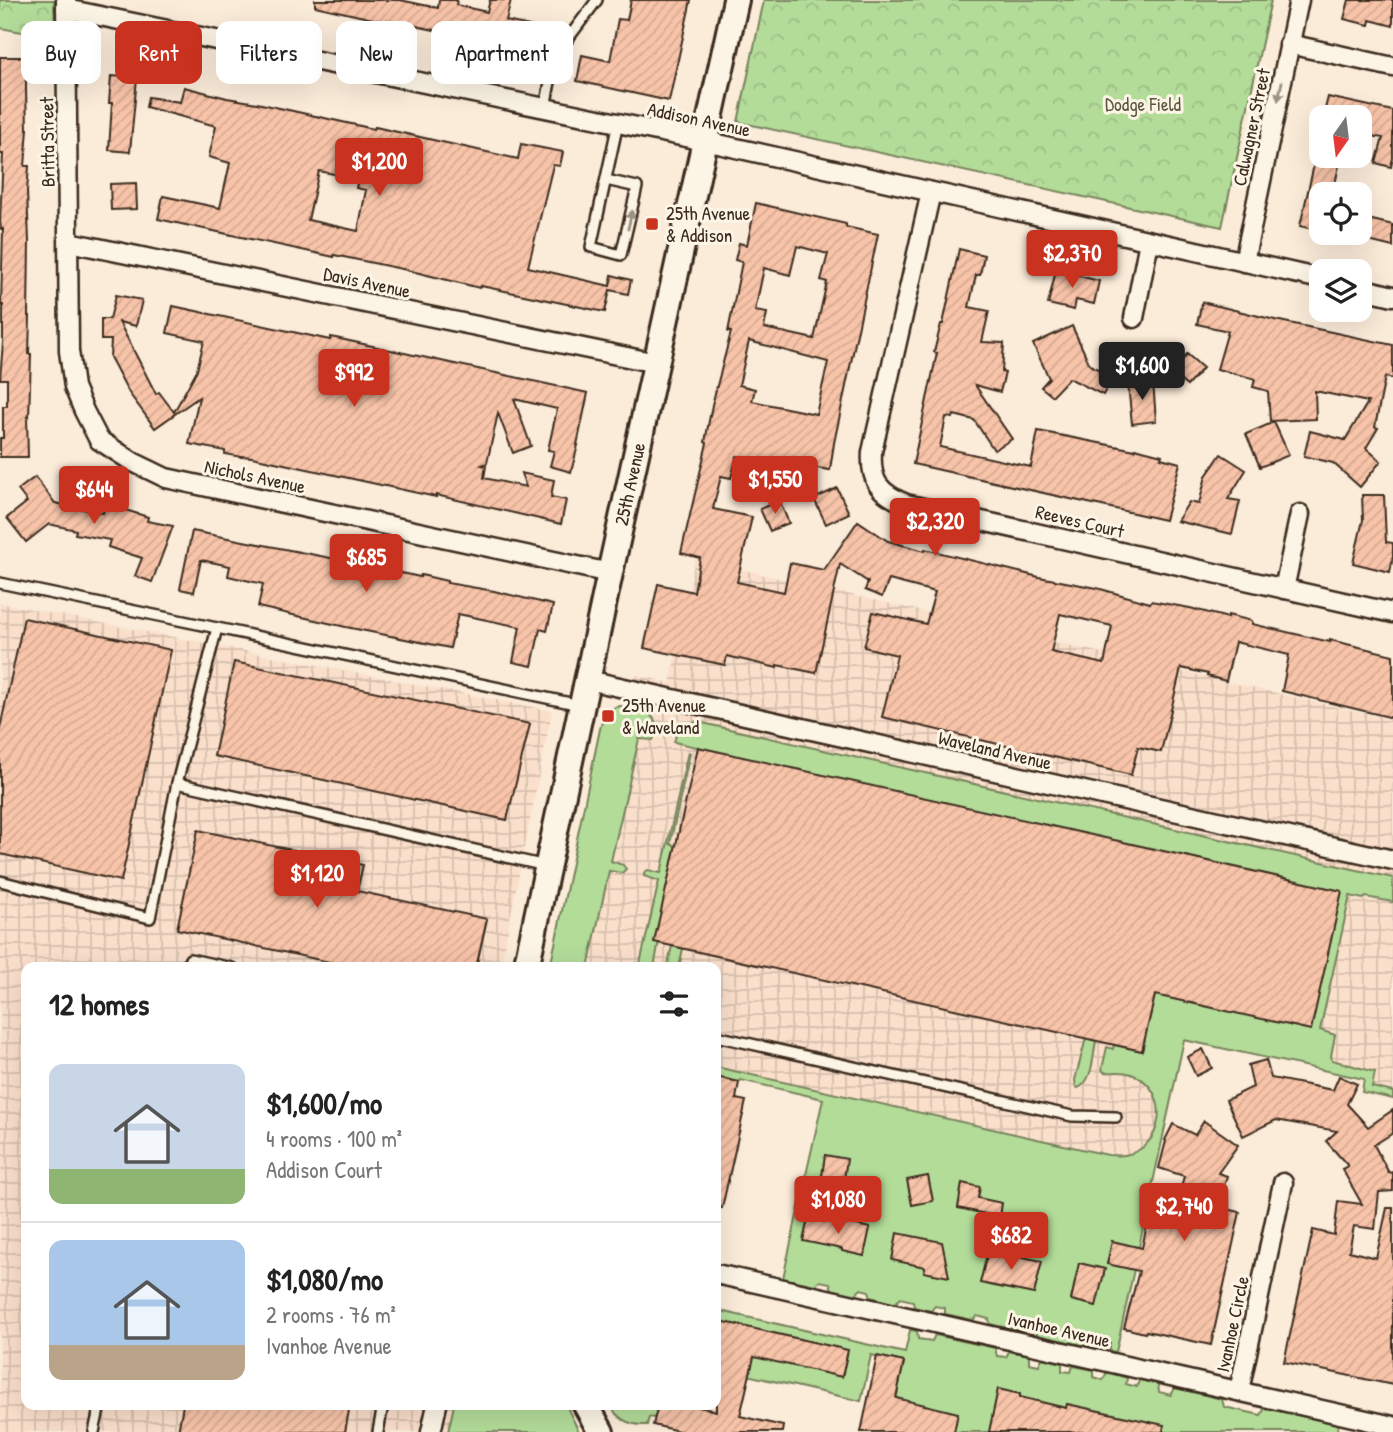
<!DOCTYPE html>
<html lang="en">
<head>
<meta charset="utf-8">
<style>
	:root { --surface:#fff; --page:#f2f2f2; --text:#222; --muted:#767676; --line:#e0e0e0; --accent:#c8321e }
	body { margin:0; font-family:"Patrick Hand",sans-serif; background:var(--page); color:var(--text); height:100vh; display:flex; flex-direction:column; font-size:26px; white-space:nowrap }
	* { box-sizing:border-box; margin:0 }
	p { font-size:23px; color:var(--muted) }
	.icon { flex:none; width:38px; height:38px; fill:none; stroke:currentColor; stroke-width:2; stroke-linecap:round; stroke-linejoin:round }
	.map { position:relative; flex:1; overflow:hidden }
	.drawer { position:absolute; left:21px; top:962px; width:700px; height:448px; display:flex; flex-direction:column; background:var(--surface); border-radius:14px; box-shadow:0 7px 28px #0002 }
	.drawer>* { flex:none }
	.guide { position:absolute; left:21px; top:21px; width:700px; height:63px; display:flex; gap:14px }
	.needle { width:46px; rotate:194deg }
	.fabs { position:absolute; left:1309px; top:105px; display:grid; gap:14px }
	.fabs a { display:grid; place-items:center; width:63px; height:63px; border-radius:14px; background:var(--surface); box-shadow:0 7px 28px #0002; font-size:35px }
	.price { position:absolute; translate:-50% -60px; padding:0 16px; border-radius:7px; background:var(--accent); color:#fff; font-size:23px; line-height:46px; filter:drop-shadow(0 2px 4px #0008) }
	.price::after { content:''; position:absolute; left:50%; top:42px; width:21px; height:16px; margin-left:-10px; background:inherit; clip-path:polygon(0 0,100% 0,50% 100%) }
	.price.selected { background:#222; color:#fff }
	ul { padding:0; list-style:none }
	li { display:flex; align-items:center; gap:21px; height:175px; padding:0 28px }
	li+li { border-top:2px solid var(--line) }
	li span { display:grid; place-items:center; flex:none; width:196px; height:140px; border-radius:14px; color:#555 }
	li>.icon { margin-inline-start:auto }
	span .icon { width:84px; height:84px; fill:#fffc; stroke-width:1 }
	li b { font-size:30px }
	h2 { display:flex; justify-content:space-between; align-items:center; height:84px; padding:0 28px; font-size:30px }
	.tag { padding:0 24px; border-radius:14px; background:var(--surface); box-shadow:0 7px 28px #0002; font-size:24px; line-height:63px }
	.tag.selected { background:var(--accent); color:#fff }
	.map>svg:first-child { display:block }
	.industrial { fill:url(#industrial-grid) }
	.grass { fill:#b3dc99; stroke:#77835c; stroke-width:2 }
	.park { fill:url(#park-crowns); stroke:#77835c; stroke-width:2 }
	.building { fill:url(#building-hatch); stroke:#3b2a1e; stroke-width:2; fill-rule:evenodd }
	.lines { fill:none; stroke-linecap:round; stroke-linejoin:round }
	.lane-casing { stroke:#3b2a1e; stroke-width:14 }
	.street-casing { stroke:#3b2a1e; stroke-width:23 }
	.secondary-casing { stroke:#3b2a1e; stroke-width:30 }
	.lane { stroke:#fcf5e5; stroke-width:9 }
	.street { stroke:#fcf5e5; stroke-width:18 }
	.secondary { stroke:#fcf5e5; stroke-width:24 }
	.oneway { fill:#9c9082 }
	.poi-dot { fill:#c8321e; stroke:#fcf5e5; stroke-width:2.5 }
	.labels { text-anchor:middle; stroke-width:6; stroke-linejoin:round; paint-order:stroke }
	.park-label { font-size:19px; fill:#59563d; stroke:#fcf5e5 }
	.street-label { font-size:19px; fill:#3b2a1e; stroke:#fcf5e5 }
	.poi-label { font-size:19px; fill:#3b2a1e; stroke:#fcf5e5; text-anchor:start }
</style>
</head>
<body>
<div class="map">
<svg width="1393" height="1432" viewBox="0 0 1393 1432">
	<defs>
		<pattern id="industrial-grid" width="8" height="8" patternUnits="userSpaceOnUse" patternTransform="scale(1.75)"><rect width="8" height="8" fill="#fadfcb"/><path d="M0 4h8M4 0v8" fill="none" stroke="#d7c0ae"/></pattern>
		<pattern id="park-crowns" width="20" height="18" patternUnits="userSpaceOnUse" patternTransform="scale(1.75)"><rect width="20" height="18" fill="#b3dc99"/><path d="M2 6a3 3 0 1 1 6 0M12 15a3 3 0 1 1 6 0" fill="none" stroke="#9bbd83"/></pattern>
		<pattern id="building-hatch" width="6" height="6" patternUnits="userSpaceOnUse" patternTransform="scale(1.75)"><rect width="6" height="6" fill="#f8c4a9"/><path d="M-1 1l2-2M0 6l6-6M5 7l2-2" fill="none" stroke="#d6a991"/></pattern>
	</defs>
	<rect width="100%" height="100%" fill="#fbebd9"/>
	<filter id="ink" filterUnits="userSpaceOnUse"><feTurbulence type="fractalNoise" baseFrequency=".0143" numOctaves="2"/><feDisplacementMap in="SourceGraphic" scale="14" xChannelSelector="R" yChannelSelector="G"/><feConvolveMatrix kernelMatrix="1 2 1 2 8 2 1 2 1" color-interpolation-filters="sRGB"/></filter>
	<g filter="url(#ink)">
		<g class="industrial">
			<path d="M695,559l698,161v379l-31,-7 2,-13 -180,-39 -30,136 -438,-105v-103h-141l51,-258 11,-35 33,8z"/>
			<path d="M0,603l552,108 -52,257h-474v437h525l16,27h-567z"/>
		</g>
		<g class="grass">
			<path d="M620,706c22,2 44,7 33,34l-14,-1 -28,122 12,4 3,4 -4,4 -13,-2 -21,97h-38l50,-239c3,-12 7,-21 20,-23z"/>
			<path d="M698,722l695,156v24l-27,-5 -3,2 -13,-3 -30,134 15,5 -4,21 1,4 43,12 -3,15 21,5v7l-31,-7 2,-13 -180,-39 -68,312 -6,-1v-9l-13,-2 -6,7 -54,-12 -1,-7 -9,-1 -3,5 -34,-8 -1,-5 -12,-3 -4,4 -28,-6v-6l-10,-2 -4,5 -17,-4 -1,-6 -13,-3 -5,6 -24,-7 -2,-6 -8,-2 -6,6 -23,-5 -2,-7 -10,-2 -5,4 -32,-7 40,-179 -82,-19 -2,2 -23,-5v-10l392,88c6,0 11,1 17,0 39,-7 46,-62 11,-79 -11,-6 -21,-3 -32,-4l-2,-3 5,-22 6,2 1,-4 28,6 13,-56 186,-103 -667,-150c4,-15 8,-19 24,-20z"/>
			<path d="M688,752l2,1 -20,91 6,2 -22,122h-15l20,-87 -15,-5v-3l4,-3 13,3z"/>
			<path d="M672,946l11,2 -4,20h-12z"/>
			<path d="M1086,1038l10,3c-3,14 -3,41 -18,47l-2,-1 -1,-7z"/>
			<path d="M716,1310l189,43 5,-23 7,1 1,8 14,2 3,-6 60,13 2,8 9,1 3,-6 20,4v8l10,2 3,-7 20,5v8l9,1 2,-6 21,4v7l9,3 4,-8 20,6 -1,6 11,3 2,-7 19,4 1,8 12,3 4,-7 47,11 2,8 37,8 4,-7 73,16 -1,8h-448l15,-70 -33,-7 -10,46 -145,-33z"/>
			<path d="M454,1405h112l13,27h-131z"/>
			<path d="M610,1405h48l-3,13 -6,-1 -2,8c-17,1 -29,-5 -37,-20z"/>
		</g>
		<g class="park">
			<path d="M0,0h54l1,38 -55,-10z"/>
			<path d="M764,0h507l-49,227 -484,-105z"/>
		</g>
		<g class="building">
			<path d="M315,0h85l38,8 1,-8h18l-1,5 31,7 3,-12h21l-5,21 33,7 -5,23 -147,-31 -1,2 -71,-16z"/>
			<path d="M631,0h60l-22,101 -92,-20 5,-26 28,6 8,-42 9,1z"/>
			<path d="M1349,0h44v26l-23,-6 -1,5 -25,-6z"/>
			<path d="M0,57h26v33l1,39h1l-3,37h4l-2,25 2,50 -1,75h2l-1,38h2l-2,63h-2l1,40h-28v-19h3v-32h4v-27h-7l3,-37v-37h-2l2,-76h-2l-1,-8 3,-67h-3z"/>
			<path d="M111,76l26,2 -7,74 -21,-2 3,-47h-3z"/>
			<path d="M184,87l43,11 30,5 117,26 1,-2 143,32 3,-15 42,8 -3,14 -7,-1 -25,102 82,19 2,-11 19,5 -3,14 -18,-4 -5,22 -124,-26 -1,2 -73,-18 -73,-15v2l-176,-38 5,-23 57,12 10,-45 -21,-6 7,-31 -70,-19 2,-10 32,5zM319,171l39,8 -2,9 10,2 -8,41 -50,-11z"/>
			<path d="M1328,97l65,14v47l-2,9 -15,-4 7,-25 -18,-3 4,-18h-46z"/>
			<path d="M1316,156h25l-8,38h-12v37l-21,-5z"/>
			<path d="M136,183l1,26 -26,1 -1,-26z"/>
			<path d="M756,203l90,21v3l32,7 -44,209 -4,27 -93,-14 -6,22 -10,-2 -8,33 39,8 -15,65 47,10 6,-29 34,7 34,-49 30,20 37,10v-2l114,28 58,11 53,15 1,-2 39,7 38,10v-3l24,6v3l78,18v-2l63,15v63l-111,-27 7,-36 -54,-13 -9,39 -19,-5 1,-2 -27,-6 -20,84 -23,-5 -7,28 -249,-58 15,-62 -33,-8 9,-35 53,12 9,-32 -46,-12 -7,17 -17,-7 3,-8 -28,-18 -24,109 -39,-8v3l-50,-12 -2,9 -81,-17 14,-64 36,8 6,-34 -19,-5 26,-110 -2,-1 7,-37 19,-73h-3l14,-70 -7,-2 4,-17 8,2zM797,246l31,8 -7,26 6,2 -13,57 -50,-11 3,-15 -12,-2 9,-43 26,7zM749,341l79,21 -12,52 -64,-13 3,-12 -16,-4zM1060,614l52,12 -8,38 -53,-12z"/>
			<path d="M1360,217l33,8v22l-33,-8z"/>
			<path d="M959,249l25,6 -4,20h-4l-7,32 20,4 -7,31 22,1 -2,29 3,1 -5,19 -25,-7 37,54 -18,11 -20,-30 -20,-5 -1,3 -7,-1 -6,30 91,20 7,-36 97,19v-2l27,7 -1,3 19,5 -15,57 -252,-56 24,-111 -3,-1 7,-28h2z"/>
			<path d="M1056,270l43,11 -5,23 -18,-4 -2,10 -26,-6z"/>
			<path d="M116,295l26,5 -6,26 -17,-4 37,72 3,-2 15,20 23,-42 7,-29 -37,-8 6,-27 157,34 1,-3 257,56 -11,52h1l-7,27 -21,-6 4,-15 -6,-1 9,-41 -43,-10 17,47 -18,7 -15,-40 -11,50 -5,2 4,1 -2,12 42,9 -5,-14 33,7 -3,17 15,3 -5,24 -125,-29v2l-184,-40 -10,-1v1l-17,-3v-3l-36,-7 10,-47 -44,31 -26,-35 -19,-36 1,-17h-10v-21h9z"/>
			<path d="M1202,302l73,18 118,25v34l-8,-2 -10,50 3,1 -12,20 15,13 -21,26 -27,-24 -29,-7 6,-25 35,9 23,-38 -53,-11 1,28 -46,2 -2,-30 -15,-4 2,-8 -38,-10 11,-38 -31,-7z"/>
			<path d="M1072,326l18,39 23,12 -10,18 -34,-17 -17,18 -11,-9 8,-9 -16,-34z"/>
			<path d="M1187,354l16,14 -16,18 -16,-13z"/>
			<path d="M1153,381l3,40 -24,3 -4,-40z"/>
			<path d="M1274,422l15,33 -29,12 -14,-33z"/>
			<path d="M1221,454l25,16 -18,29 12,2 -8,33 -55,-13 12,-19 10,2 7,-28z"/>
			<path d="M35,477l20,26 48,10 3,-9 42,13 -1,4 26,5 -21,56 -17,-6 7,-18 -34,-11 2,-7 -35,-6 1,-4 -27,-6 -23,18 -19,-24 20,-16 -9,-12z"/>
			<path d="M837,488l12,25 -23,11 -12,-25z"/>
			<path d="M1362,495h22l2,47 7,1v14l-3,15 -37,-9 10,-43z"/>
			<path d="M779,500l10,23 -19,8 -10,-22z"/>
			<path d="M192,531l154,30 74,16 1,-2 26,6v2l47,8 59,14 -6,26 -7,-2 -8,37 -19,-4 7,-35 -62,-13 -8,34 -104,-21 -88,-20 5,-23 -35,-8 2,-10 -29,-6 -7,32 -14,-3z"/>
			<path d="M24,618l147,32 -50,231 -121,-27v-126z"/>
			<path d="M234,662l296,62 -23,96 -293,-64z"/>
			<path d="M698,747l644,144 -31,139 -156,-35 -13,56 -488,-109z"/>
			<path d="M198,830l165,35 -6,26 130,28 -11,49h-119l-180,-39z"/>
			<path d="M1203,1049l9,19 -16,8 -9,-19z"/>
			<path d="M1266,1060l5,18 62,12 6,-14 18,8 -10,20 21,23 25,-17v23l-19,12 15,28 4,-1v19l-14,1 -4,37 -21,-3 -5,25 27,7 11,-50h6v177l-109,-23 29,-132 21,5 4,-34 24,3 -20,-35 6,-3 -22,-25 11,-10 -61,-11 -33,16 -17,-36 27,-13 -5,-22z"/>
			<path d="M716,1077l23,5 -3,17 10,2 -24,107h-6z"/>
			<path d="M1204,1121l34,24 -20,28 9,3 -9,31 22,5 -29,133 -65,-14 -1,2 -21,-5 15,-57 -32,-7 5,-23 30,7 10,-47 24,5 8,-30 -25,-8 7,-27 -1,-1 8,-16 22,11z"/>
			<path d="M825,1155l22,4 -4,27 -22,-3z"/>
			<path d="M928,1176l5,25 -21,4 -5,-25z"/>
			<path d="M962,1183l18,4 -2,11 24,5 -2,14 -42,-9z"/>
			<path d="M854,1192l23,5 -3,15 -25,5z"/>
			<path d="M808,1219l39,6 1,-2 22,5 -6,28 -22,-5v-2l-39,-8z"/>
			<path d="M897,1233l45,9 7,35 -25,-5 1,-5 -33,-7z"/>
			<path d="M988,1250l54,11 -8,33 -54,-11z"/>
			<path d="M1079,1263l26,6 -9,37 -25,-6z"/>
			<path d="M716,1320l132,30 -6,27 -88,-20 -14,59 43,10 -1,6h-99l-30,-7 5,-20h33l25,6z"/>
			<path d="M877,1356l27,6 -8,36 62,15 -4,19h-93z"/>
			<path d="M998,1389l22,5v3l46,11 1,-4 97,21 -1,7h-174z"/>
			<path d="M183,1405h167l-5,27h-167z"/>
		</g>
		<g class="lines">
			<defs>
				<g id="lane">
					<path d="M545,108l10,-52 42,-56"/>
					<path d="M606,180l31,7 -16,68 -30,-8 27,-124"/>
					<path d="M0,583l217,45"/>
					<path d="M546,866l-369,-83 40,-155 363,77"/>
					<path d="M0,881l150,37 27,-135"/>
					<path d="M189,968l1,-9 42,9"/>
					<path d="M716,1036l356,80 44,1"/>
					<path d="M94,1432l6,-27"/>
					<path d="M378,1432l5,-27"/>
				</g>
				<g id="street">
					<path d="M66,0l3,351 5,36 10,24 15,29 34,22 33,16 444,95"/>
					<path d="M66,9l639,132 616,138"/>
					<path d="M1289,44l104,23"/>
					<path d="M931,192l-59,260c-2,29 7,41 34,52l487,109"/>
					<path d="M69,242l587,121"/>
					<path d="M1244,262l55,-262"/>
					<path d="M1360,288l33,8"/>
					<path d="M1134,318l15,-77"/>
					<path d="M1284,589l16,-75"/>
					<path d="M588,680l805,180"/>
					<path d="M716,1274l677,152"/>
					<path d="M1239,1391l44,-208"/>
					<path d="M431,1432l6,-27"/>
				</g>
				<g id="secondary">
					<path id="s1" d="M526,968l84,-395 126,-573"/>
					<path d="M586,1405l15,27"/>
				</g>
			</defs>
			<use href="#lane" class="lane-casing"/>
			<use href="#street" class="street-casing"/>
			<use href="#secondary" class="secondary-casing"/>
			<use href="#lane" class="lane"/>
			<use href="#street" class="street"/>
			<use href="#secondary" class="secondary"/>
		</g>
		<defs><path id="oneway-solid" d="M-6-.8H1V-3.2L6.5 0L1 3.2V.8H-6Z" transform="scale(1.75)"/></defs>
		<g class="oneway">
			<use href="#oneway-solid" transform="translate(1280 91) rotate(102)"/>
			<use href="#oneway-solid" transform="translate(630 220) rotate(-77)"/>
		</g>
	</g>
	<g class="poi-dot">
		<rect x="645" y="217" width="14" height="14" rx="3.5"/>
		<rect x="601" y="709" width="14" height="14" rx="3.5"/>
	</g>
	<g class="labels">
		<g class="park-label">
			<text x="1143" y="111">Dodge Field</text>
		</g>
		<g class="street-label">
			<text transform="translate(699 119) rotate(12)" y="7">Addison Avenue</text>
			<text transform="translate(1251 127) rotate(-78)" y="7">Calwagner Street</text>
			<text transform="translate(47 142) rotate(-91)" y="7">Britta Street</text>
			<text transform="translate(367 282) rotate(12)" y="7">Davis Avenue</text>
			<text transform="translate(255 476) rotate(12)" y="7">Nichols Avenue</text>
			<text dy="7" stroke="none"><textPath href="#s1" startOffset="495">25th Avenue</textPath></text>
			<text transform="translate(1080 521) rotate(13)" y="7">Reeves Court</text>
			<text transform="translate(995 750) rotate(13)" y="7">Waveland Avenue</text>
			<text transform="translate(1232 1324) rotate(-78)" y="7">Ivanhoe Circle</text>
			<text transform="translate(1059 1329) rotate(13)" y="7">Ivanhoe Avenue</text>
		</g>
		<g class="poi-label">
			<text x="666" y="220">25th Avenue<tspan x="666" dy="22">&amp; Addison</tspan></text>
			<text x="622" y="712">25th Avenue<tspan x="622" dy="22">&amp; Waveland</tspan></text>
		</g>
	</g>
</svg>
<div class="fabs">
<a><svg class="needle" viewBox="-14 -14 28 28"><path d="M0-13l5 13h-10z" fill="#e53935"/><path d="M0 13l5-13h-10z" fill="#767676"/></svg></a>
<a><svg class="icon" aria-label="locate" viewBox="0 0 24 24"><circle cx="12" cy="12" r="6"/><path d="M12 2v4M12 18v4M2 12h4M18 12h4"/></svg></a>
<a><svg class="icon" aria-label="layers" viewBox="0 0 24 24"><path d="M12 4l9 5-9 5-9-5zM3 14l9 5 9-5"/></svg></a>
</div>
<b class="price" style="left:379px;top:198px">$1,200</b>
<b class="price" style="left:1072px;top:290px">$2,370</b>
<b class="price selected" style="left:1142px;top:402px">$1,600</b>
<b class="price" style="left:354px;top:409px">$992</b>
<b class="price" style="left:775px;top:516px">$1,550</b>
<b class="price" style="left:94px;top:526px">$644</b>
<b class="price" style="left:935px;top:558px">$2,320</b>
<b class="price" style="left:366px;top:594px">$685</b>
<b class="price" style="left:317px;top:910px">$1,120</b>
<b class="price" style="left:838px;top:1236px">$1,080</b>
<b class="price" style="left:1184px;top:1243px">$2,740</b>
<b class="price" style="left:1011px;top:1272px">$682</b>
<div class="guide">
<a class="tag">Buy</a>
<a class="tag selected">Rent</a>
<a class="tag">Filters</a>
<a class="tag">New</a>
<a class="tag">Apartment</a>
</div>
<section class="drawer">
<h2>12 homes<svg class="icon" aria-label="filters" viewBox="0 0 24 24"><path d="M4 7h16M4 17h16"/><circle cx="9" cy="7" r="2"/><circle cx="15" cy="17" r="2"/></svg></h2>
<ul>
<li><span style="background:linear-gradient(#c9d6e8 75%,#8fb573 0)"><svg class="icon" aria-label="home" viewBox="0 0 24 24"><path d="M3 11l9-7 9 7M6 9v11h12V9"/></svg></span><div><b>$1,600/mo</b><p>4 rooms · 100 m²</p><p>Addison Court</p></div></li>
<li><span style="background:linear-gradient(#a9c7e8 75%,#b9a48a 0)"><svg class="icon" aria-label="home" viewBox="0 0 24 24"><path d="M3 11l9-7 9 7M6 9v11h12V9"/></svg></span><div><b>$1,080/mo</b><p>2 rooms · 76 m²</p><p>Ivanhoe Avenue</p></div></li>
</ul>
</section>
</div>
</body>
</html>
